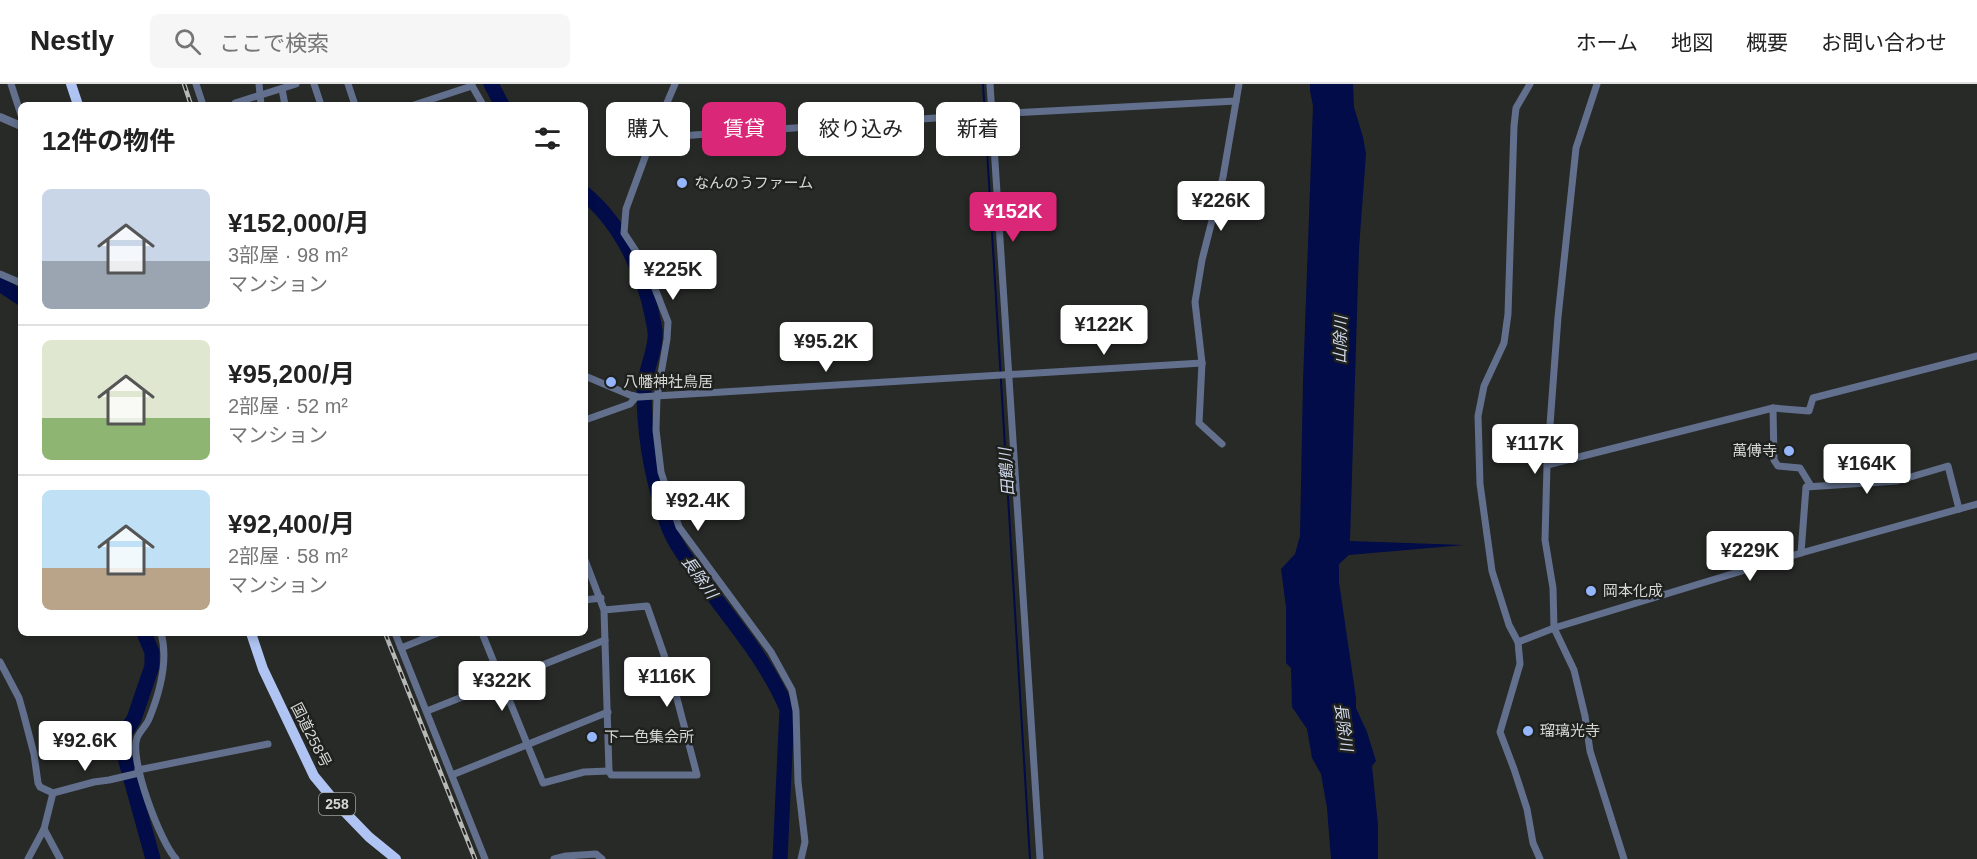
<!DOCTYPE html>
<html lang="ja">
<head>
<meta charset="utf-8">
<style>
	:root { --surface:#fff; --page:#f6f6f6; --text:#222; --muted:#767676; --line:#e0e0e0; --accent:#db2777 }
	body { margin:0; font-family:Arial,"Noto Sans JP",sans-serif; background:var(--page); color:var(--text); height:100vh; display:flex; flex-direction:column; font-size:22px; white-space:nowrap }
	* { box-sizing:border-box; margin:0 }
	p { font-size:20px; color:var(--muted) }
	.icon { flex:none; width:33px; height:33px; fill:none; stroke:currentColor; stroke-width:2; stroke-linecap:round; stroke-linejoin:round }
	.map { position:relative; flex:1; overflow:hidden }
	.sheet { position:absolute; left:18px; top:18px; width:570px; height:534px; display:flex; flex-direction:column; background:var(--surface); border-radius:9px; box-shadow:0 3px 9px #0003 }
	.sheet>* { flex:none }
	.top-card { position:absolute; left:606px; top:18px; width:570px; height:54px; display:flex; gap:12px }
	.price { position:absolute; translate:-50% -51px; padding:0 14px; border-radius:6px; background:#fff; color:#222; font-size:20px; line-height:39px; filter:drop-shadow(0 2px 3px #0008) }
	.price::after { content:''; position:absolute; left:50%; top:36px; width:18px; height:14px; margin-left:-9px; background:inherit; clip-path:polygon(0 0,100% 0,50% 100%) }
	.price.on { background:var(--accent); color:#fff }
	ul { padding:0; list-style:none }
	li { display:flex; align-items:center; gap:18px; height:150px; padding:0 24px }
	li+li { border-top:2px solid var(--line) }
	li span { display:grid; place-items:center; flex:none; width:168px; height:120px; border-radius:9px; color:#555 }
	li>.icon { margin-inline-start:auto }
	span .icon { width:72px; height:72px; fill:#fffc; stroke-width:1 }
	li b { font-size:26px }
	h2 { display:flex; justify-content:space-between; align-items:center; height:72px; padding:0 24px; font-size:26px }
	.chip { padding:0 21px; border-radius:9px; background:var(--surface); box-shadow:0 3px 9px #0003; font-size:21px; line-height:54px }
	.chip.on { background:var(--accent); color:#fff }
	header { display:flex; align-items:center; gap:36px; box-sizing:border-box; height:84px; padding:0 30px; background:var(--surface); border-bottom:2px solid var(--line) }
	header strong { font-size:28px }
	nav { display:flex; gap:33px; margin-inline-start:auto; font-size:21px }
	.search { width:420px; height:54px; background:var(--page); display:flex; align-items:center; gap:15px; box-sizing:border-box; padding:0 21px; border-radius:9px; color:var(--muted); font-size:22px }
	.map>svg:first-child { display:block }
	.water { fill:#010c48 }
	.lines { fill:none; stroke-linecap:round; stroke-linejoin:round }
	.stream { stroke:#010c48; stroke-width:2 }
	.river { stroke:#010c48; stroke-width:15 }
	.minor { stroke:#62708e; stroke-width:7 }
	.tertiary { stroke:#62708e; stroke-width:8 }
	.trunk { stroke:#afc4f2; stroke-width:10 }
	.rail-casing { stroke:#b7b9b7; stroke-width:4.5 }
	.rail { stroke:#1f211e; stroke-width:2; stroke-dasharray:7; stroke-linecap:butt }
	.poi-dot { fill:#95b6fd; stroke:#1f211e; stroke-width:2 }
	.labels { text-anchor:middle; stroke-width:5; stroke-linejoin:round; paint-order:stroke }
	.shield { fill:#1f211e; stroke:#a0a19f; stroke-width:1.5 }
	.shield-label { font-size:14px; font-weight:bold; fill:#d7d8d6 }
	.poi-label { font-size:15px; fill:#d7d8d6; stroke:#1f211e; text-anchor:start }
	.street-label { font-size:15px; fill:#d7d8d6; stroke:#1f211e }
	.water-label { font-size:16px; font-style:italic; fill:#d2dbee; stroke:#1f211e }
</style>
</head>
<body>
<header>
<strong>Nestly</strong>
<div class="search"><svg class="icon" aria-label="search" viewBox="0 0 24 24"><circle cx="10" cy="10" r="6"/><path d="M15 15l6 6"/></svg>ここで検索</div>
<nav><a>ホーム</a><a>地図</a><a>概要</a><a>お問い合わせ</a></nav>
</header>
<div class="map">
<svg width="1977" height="775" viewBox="0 0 1977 775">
	<rect width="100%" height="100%" fill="#282a28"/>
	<path class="water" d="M1310,0h43l1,23 9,30 3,17 -7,94 -9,293 114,4 -115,10 -10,9v18l17,116v10l11,24 9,29 -4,5 6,59v34h-47l-4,-51 -6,-34 -9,-16 -5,-29 -15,-22 -1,-39 -5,-5v-56l-5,-38 14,-15 5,-18 3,-154 10,-276 -3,-15z"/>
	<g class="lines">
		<path class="stream" d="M983,0l47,775"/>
		<g class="river">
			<path d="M491,0l11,21"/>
			<path d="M585,110c36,30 60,80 68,126 1,5 3,12 2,18 -1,18 -11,35 -11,53 0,45 9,92 24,135 7,18 19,34 31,50 31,44 67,83 88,133l-7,150"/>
			<path d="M0,200l21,14"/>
			<path d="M144,549l8,19v14l-18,53 -12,18v10l31,112"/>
		</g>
		<g class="minor">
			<path d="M11,0l10,31"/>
			<path d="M196,0l7,21"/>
			<path d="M259,0l2,21"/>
			<path d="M314,0l7,21"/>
			<path d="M348,0l7,21"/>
			<path d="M471,0l12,21"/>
			<path d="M675,0l-23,54 -26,71 -2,24 23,35 21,54 -1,17 -10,58 -1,33 5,42 18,55 92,125 21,38 4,21 2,71 7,60 -4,17"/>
			<path d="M990,0l50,775"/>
			<path d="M1530,0l-14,24 -2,18 -6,188 -4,29 -20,43 -6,30 2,68 12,87 17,54 9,17 2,22 -20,68 14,37 13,40 6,34 7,16"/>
			<path d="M1597,0l-21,64 -18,169 -11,148 -2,75 8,48 1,40 20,42 11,46 5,35 34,108"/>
			<path d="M282,5l3,16"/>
			<path d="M234,21l1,-2 61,-19"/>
			<path d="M414,21l58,-19"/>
			<path d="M652,54l340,-24 244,-13"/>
			<path d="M0,190l21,9"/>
			<path d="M585,292l45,19 9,2 563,-34"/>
			<path d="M1773,324l1,52 4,6 22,2 11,18"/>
			<path d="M585,336l45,-16 6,-7"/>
			<path d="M1222,360l-23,-21 3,-60 -7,-61 7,-42 21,-83 16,-93"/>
			<path d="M1547,381l226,-57 36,3 4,-13 164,-42"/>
			<path d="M1801,469l5,-66 91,-6 51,-15 11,43"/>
			<path d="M585,476l19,50 5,161 2,4h86l-27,-103 -23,-66 -43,4"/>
			<path d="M585,516l16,-2"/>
			<path d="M161,549c8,28 -1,59 -12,86 -3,7 -9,12 -12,19 -8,21 23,104 39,121"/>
			<path d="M395,549l90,226"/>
			<path d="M482,549l61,150 41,-11 25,-1"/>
			<path d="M1518,558l36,-14 247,-75 176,-49"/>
			<path d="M401,564l37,-15"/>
			<path d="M0,578l19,36 4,14 11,42 4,29 2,4 13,6 41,-11 15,-2 30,-7"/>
			<path d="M427,627l178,-71"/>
			<path d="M138,686l130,-26"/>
			<path d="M452,691l156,-63"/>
			<path d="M53,709l-9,36 16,30"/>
			<path d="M28,775l16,-30"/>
			<path d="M554,775l12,-3 30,-2 6,5"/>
		</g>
		<path class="tertiary" d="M0,33l21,9"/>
		<g class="trunk">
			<path d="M71,0l7,21"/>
			<path d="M251,549l12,36 51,107 24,29 31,32 27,22"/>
		</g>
		<defs>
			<g id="rail">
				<path d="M184,0l7,21"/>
				<path d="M385,549l90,226"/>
			</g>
		</defs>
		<use href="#rail" class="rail-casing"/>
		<use href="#rail" class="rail"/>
	</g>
	<g class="poi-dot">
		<circle cx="682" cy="99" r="6"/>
		<circle cx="611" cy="298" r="6"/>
		<circle cx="1789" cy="367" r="6"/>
		<circle cx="1591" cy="507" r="6"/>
		<circle cx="1528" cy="647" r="6"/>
		<circle cx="592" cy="653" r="6"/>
	</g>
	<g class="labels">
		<rect class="shield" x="319" y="709" width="36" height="22" rx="4.5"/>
		<g class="shield-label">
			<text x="337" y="725">258</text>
		</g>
		<g class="poi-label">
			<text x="694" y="104">なんのうファーム</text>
			<text x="623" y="303">八幡神社鳥居</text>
			<text x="1777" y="372" text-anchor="end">萬傅寺</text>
			<text x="1603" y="512">岡本化成</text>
			<text x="1540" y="652">瑠璃光寺</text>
			<text x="604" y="658">下一色集会所</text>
		</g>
		<g class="street-label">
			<text transform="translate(311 651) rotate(63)" y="5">国道258号</text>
		</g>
		<g class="water-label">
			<text transform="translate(1340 256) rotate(-89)" y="6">山除川</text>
			<text transform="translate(1006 388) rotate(-94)" y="6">田鶴川</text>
			<text transform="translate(700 493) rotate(54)" y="6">長除川</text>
			<text transform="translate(1344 643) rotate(82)" y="6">長除川</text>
		</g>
	</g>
</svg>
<b class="price" style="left:1221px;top:148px">¥226K</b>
<b class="price on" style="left:1013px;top:159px">¥152K</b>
<b class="price" style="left:673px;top:217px">¥225K</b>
<b class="price" style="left:1104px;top:272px">¥122K</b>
<b class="price" style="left:826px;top:289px">¥95.2K</b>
<b class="price" style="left:1535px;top:391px">¥117K</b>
<b class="price" style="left:1867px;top:411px">¥164K</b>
<b class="price" style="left:698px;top:448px">¥92.4K</b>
<b class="price" style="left:1750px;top:498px">¥229K</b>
<b class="price" style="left:667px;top:624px">¥116K</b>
<b class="price" style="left:502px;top:628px">¥322K</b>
<b class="price" style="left:85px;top:688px">¥92.6K</b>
<div class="top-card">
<a class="chip">購入</a>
<a class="chip on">賃貸</a>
<a class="chip">絞り込み</a>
<a class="chip">新着</a>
</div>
<section class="sheet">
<h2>12件の物件<svg class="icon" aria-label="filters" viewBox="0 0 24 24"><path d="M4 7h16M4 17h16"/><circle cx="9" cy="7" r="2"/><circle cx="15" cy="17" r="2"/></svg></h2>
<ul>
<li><span style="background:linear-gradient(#c9d6e8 60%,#9aa5b1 0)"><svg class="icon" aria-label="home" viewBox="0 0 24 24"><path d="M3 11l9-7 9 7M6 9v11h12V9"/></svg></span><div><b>¥152,000/月</b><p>3部屋 · 98 m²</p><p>マンション</p></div></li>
<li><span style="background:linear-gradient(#dfe7d0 65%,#8fb573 0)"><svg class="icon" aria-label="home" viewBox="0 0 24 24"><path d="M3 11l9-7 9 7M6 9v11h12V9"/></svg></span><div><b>¥95,200/月</b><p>2部屋 · 52 m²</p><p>マンション</p></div></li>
<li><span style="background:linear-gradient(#bfe0f5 65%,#b9a48a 0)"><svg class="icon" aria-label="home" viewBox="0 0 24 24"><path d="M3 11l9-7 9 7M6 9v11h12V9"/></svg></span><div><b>¥92,400/月</b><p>2部屋 · 58 m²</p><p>マンション</p></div></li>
</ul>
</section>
</div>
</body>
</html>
